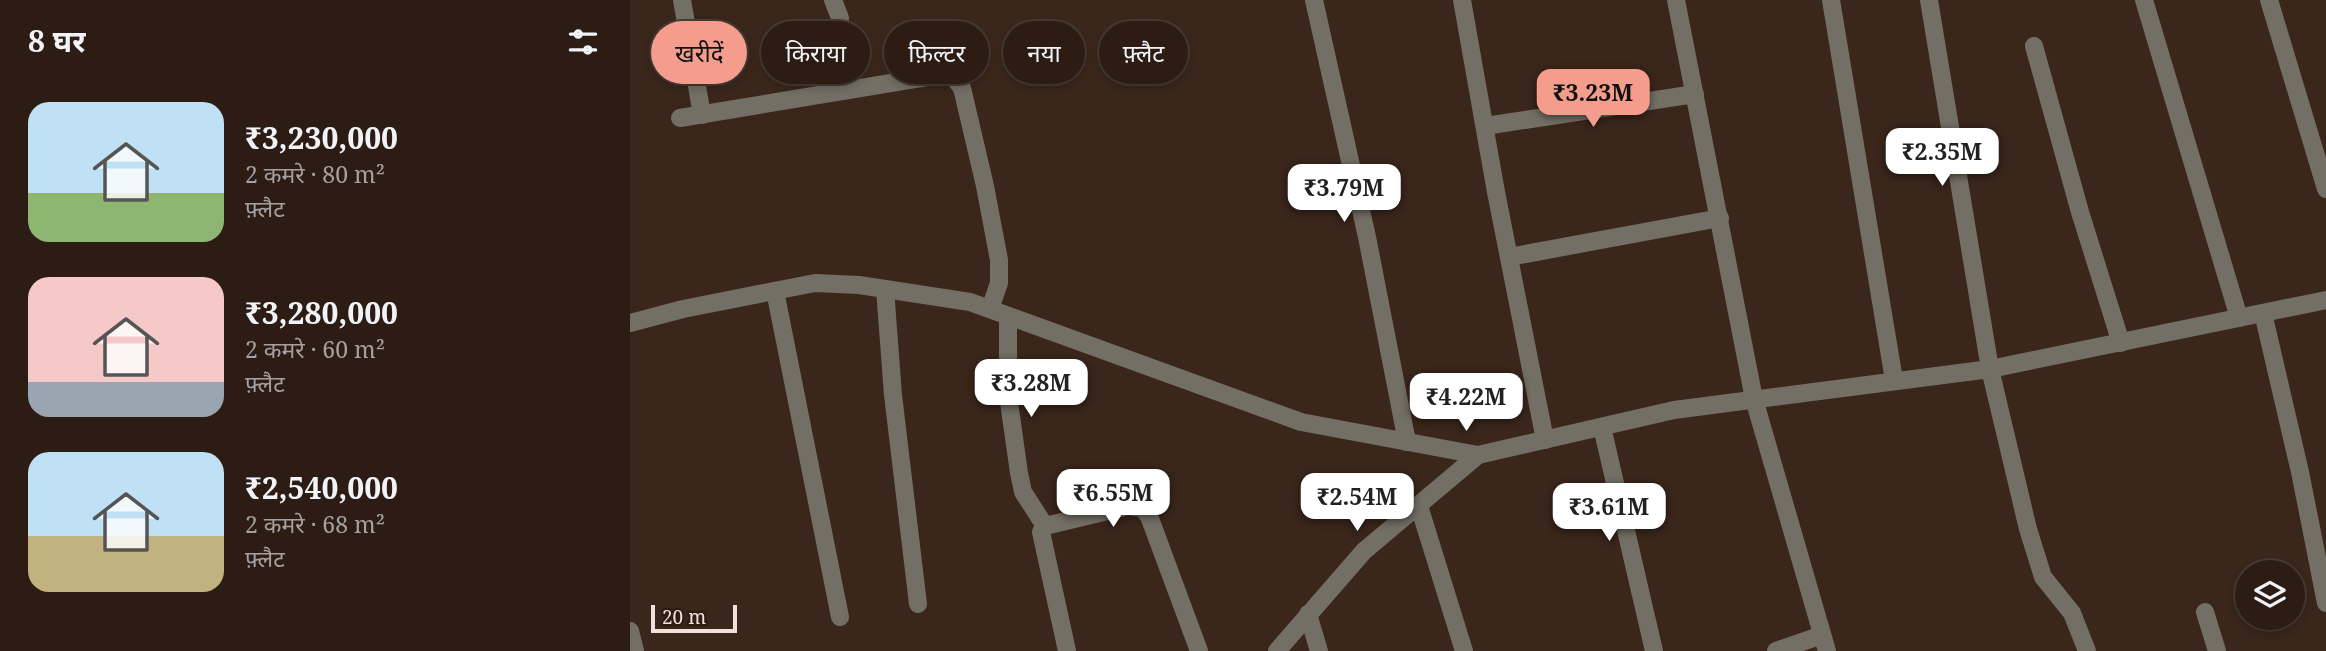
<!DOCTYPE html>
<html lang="hi">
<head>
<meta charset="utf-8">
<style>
	:root { --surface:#2c1c14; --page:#382922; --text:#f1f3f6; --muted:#a6a1a0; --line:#483a34; --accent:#f49d8c }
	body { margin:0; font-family:"Noto Serif","Noto Sans Devanagari",serif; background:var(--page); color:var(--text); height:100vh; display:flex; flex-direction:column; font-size:26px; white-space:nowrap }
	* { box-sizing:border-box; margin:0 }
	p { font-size:23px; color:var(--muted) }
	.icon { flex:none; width:38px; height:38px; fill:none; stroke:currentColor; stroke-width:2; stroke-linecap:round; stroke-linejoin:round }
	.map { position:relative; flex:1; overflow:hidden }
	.sheet { display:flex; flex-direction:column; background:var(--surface); width:630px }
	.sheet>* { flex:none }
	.top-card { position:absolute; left:21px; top:21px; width:665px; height:63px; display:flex; gap:14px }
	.controls { position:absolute; left:1605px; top:560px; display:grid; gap:14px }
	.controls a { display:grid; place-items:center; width:70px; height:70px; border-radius:50%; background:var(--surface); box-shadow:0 4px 10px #0003,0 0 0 2px var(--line); font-size:35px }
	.scale { position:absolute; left:21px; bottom:18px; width:86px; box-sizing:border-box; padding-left:7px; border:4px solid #f0e2db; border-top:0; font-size:19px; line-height:24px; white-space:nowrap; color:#f0e2db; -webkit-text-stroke:5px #301c12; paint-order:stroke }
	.price { position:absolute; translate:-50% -60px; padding:0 16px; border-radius:14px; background:#fff; color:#222; font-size:23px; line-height:46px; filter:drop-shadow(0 2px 4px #0008) }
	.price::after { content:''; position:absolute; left:50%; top:42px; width:21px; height:16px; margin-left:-10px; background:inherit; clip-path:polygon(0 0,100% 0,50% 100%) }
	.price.on { background:var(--accent); color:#111 }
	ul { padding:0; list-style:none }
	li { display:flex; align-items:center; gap:21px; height:175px; padding:0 28px }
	li span { display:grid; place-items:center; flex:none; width:196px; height:140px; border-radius:21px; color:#555 }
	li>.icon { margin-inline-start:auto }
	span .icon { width:84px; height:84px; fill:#fffc; stroke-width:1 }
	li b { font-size:30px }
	h2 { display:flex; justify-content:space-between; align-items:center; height:84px; padding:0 28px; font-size:30px }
	.tag { padding:0 24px; border-radius:32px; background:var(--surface); box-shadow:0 4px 10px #0003,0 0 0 2px var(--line); font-size:24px; line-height:63px }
	.tag.on { background:var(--accent); color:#111 }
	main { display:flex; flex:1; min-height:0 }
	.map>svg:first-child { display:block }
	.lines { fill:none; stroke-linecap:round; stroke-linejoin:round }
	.minor { stroke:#736f65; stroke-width:18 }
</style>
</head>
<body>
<main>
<section class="sheet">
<h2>8 घर<svg class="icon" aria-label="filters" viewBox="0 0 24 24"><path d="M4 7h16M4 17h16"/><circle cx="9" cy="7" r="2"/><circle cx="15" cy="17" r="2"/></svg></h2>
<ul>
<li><span style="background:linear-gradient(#bfe0f5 65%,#8fb573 0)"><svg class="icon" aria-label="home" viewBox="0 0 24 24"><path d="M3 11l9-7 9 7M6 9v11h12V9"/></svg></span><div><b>₹3,230,000</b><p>2 कमरे · 80 m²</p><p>फ़्लैट</p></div></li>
<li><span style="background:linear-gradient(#f6c9c9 75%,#9aa5b1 0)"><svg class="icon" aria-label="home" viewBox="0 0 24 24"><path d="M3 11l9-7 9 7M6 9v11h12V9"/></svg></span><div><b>₹3,280,000</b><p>2 कमरे · 60 m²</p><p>फ़्लैट</p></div></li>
<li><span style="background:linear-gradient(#bfe0f5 60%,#c2b280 0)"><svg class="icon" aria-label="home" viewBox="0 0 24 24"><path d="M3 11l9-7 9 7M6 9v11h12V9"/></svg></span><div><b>₹2,540,000</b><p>2 कमरे · 68 m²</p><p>फ़्लैट</p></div></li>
</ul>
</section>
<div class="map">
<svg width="1696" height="651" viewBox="0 0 1696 651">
	<rect width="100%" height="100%" fill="#3a261b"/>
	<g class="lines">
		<g class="minor">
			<path d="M52,0l20,115"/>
			<path d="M203,0l7,18"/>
			<path d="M684,0l53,237 40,205"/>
			<path d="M832,0l34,192 49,248"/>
			<path d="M1046,0l78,399 73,252"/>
			<path d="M1201,0l63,380"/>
			<path d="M1299,0l61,369 38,160 15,48 29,36 15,38"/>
			<path d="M1514,0l95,318"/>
			<path d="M1639,0l57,189"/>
			<path d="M1404,46l46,166 41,131"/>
			<path d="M50,118l265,-44 7,1 10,13 23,98 14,74v23l-9,26"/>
			<path d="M855,126l210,-32"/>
			<path d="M879,257l211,-39"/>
			<path d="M255,289l8,106 25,209"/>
			<path d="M145,291l65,326"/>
			<path d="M1633,313l37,159 26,131"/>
			<path d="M378,316v79l11,78 4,19 22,34"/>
			<path d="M0,323l53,-14 132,-26 44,2 111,17 331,120 177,33 196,-45 316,-41 336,-69"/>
			<path d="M972,427l52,224"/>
			<path d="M789,506l45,145"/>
			<path d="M1575,612l12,39"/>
			<path d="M678,614l11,37"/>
			<path d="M0,631l5,20"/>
			<path d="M437,651l-26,-119 4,-6 84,-20 13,2 7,8 50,135"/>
			<path d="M647,651l87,-100 114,-96"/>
			<path d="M1146,651l46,-16"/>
		</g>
	</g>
</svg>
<div class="controls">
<a><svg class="icon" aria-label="layers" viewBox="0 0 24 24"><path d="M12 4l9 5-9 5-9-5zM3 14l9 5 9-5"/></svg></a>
</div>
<div class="scale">20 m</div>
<b class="price on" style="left:963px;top:129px">₹3.23M</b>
<b class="price" style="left:1312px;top:188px">₹2.35M</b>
<b class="price" style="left:714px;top:224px">₹3.79M</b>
<b class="price" style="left:401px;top:419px">₹3.28M</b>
<b class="price" style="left:836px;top:433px">₹4.22M</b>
<b class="price" style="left:483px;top:529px">₹6.55M</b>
<b class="price" style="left:727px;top:533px">₹2.54M</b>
<b class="price" style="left:979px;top:543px">₹3.61M</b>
<div class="top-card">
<a class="tag on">खरीदें</a>
<a class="tag">किराया</a>
<a class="tag">फ़िल्टर</a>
<a class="tag">नया</a>
<a class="tag">फ़्लैट</a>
</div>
</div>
</main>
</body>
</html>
